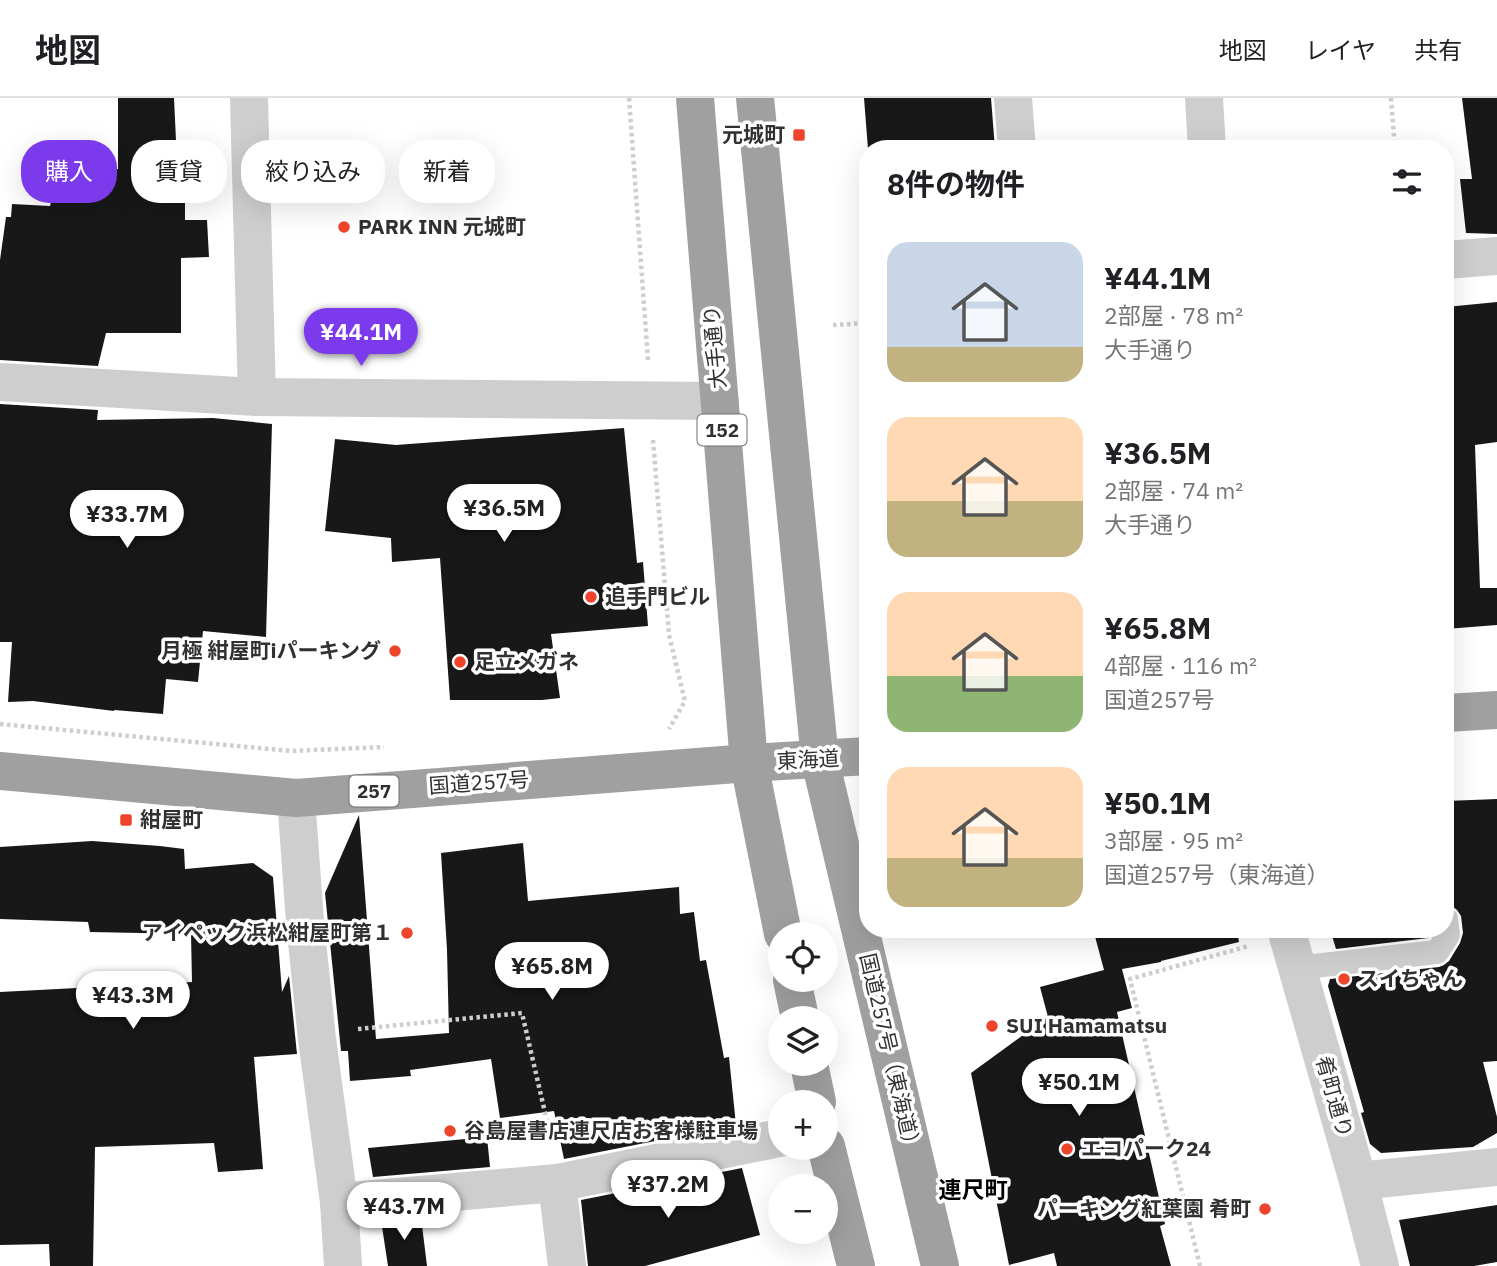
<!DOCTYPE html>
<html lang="ja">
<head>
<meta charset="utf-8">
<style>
	:root { --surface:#fff; --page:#f2f2f2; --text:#202124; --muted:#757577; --line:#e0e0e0; --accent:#7c3aed }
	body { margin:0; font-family:"IBM Plex Sans","Noto Sans JP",sans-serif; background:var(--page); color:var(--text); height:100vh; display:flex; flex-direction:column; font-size:26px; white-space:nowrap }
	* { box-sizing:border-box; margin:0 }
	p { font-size:23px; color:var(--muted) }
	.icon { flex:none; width:38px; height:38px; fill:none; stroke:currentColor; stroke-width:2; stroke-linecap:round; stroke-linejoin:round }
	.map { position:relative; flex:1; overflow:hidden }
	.panel { position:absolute; left:859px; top:42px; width:595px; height:798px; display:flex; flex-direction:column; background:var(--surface); border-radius:28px; box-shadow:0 7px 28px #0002 }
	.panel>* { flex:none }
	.hud { position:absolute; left:21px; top:42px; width:665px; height:63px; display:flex; gap:14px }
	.tools { position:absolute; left:768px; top:824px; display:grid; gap:14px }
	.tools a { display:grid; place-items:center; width:70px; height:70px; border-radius:50%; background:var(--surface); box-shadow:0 7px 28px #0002; font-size:35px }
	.price { position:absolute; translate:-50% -60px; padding:0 16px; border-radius:24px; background:#fff; color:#222; font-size:23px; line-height:46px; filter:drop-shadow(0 2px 4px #0008) }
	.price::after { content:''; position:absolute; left:50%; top:42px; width:21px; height:16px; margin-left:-10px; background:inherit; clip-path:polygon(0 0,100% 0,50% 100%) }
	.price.active { background:var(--accent); color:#fff }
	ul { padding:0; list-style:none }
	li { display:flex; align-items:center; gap:21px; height:175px; padding:0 28px }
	li span { display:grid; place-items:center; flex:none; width:196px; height:140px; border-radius:21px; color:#555 }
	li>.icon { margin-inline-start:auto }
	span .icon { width:84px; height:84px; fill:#fffc; stroke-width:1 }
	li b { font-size:30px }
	h2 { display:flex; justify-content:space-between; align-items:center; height:84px; padding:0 28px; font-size:30px }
	.pill { padding:0 24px; border-radius:28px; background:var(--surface); box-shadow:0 7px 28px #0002; font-size:24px; line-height:63px }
	.pill.active { background:var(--accent); color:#fff }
	header { display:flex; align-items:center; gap:42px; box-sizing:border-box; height:98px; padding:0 35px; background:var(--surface); border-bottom:2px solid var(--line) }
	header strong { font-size:33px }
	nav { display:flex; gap:38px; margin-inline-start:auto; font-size:24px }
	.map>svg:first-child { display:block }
	.building { fill:#181818 }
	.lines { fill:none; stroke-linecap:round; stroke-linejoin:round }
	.path { stroke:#cecece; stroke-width:4.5; stroke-dasharray:3.5 3.5; stroke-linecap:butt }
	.service { stroke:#cecece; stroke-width:24 }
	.minor { stroke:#cecece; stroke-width:38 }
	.trunk { stroke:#a0a0a0; stroke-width:38 }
	.poi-dot { fill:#ef442c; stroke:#fff; stroke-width:2.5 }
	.labels { text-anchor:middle; stroke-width:7; stroke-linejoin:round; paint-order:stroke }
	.shield { fill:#fff; stroke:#6f6f6f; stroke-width:2 }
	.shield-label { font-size:19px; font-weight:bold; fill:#313131 }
	.poi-label { font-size:21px; font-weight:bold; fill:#313131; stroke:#fff; text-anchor:start }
	.street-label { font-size:21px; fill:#313131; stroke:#fff }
	.neighbourhood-label { font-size:23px; font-weight:bold; fill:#000; stroke:#fff }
</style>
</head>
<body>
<header>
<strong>地図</strong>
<nav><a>地図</a><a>レイヤ</a><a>共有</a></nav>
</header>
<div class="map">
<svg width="1497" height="1168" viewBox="0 0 1497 1168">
	<rect width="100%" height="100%" fill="#fff"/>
	<g class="building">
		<path d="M118,0h56l3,64h8v58h22l2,37 -28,1v75h-75l-8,33 -98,-6v-100l6,-43h5l1,-13 38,2 6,-23h13l-1,-15 50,1z"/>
		<path d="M864,0h127l4,51h-127z"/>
		<path d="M1462,0h35v136l-31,-1 -6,-54h12z"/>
		<path d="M1497,204v140l-22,3 5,143h17v37l-51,4v-322z"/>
		<path d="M0,306l98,6 -1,10 116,-2 59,6 -6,213 -63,-6 -5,51 -32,-3 -3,35 -49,-4v1l-81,-10 -25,1 4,-60h-12z"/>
		<path d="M624,330l13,135 6,-1 5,64 -97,8 9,64 -18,2h-92l-10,-142 -48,4 -1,-24 -66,-7 10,-92 61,6z"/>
		<path d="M1497,701v262l-14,1 14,55v16l-24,14 -92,6 -11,-9 -9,-31 3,-1 -36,-126 2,-7 109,-12 5,-2 5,-4 11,-18 3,-10 -2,-17 -4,-6 -6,-5 -5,-24v-80z"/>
		<path d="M359,717l17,224 73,-6 -2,-83 -6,-97 82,-10 5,58 151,-14 1,27 14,-2 6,49 6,-1 18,98 5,-1 7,68 -172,34 -10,-48 -54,7 -9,-59 -81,11 1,6 -61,5 -2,-30h-7l-16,-158z"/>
		<path d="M92,743l68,5 24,3 1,20 68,-6 20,14 9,115 7,-16 8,78 -43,3 9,112 -45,3 -4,-29 -119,4 -2,119h-43l-1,-22 -49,1v-253l192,-10 -1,-48 -101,-2 -2,-10 -88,-3v-72z"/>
		<path d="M1093,831h144l2,13 -78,19v1l-39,7 10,39 -15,4 48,212 -5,2 11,40h-114l-3,-13 -45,12 -38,-192 77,-56 -8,-30 64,-17z"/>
		<path d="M1330,831h102l1,2 -5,7 -92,11z"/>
		<path d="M487,1039l3,30 -117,10 -5,-29z"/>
		<path d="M742,1070l18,67 -115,31h-57l-7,-66z"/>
		<path d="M1497,1107v57l-23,4h-64l-11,-46z"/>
		<path d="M421,1119l6,49h-39l-7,-46z"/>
	</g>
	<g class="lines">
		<g class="path">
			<path d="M629,0l19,262"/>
			<path d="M1391,0l4,51"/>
			<path d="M833,227l35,-2"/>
			<path d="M653,342l16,195 16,66 -16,28"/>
			<path d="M0,626l291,27 93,-4"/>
			<path d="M358,931l164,-16 30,130"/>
			<path d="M1200,1168l-70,-287 119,-33"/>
		</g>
		<path class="service" d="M1297,870l140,-16 11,-17 -2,-16"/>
		<g class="minor">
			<path d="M249,0l8,299"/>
			<path d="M1013,0l4,51"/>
			<path d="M1204,0l3,51"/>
			<path d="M1446,162l51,-4"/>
			<path d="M0,284l257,15 463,4"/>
			<path d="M296,700l9,124 12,117 22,163 4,64"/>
			<path d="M1286,831l72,252 22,85"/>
			<path d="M1358,1083l139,-14"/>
			<path d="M557,1085l10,83"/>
			<path d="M339,1104l218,-19 223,-45"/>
		</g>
		<g class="trunk">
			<path d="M695,0l54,665 34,171"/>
			<path d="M755,0l65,662 120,506"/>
			<path d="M1446,615l51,-3"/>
			<path d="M0,673l296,27 453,-35 119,-7"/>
			<path d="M792,882l8,38"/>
			<path d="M809,966l8,38"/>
			<path d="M826,1048l30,120"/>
		</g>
	</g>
	<g class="poi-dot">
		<rect x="792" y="30" width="14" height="14" rx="3.5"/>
		<circle cx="344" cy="129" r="7"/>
		<circle cx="591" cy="499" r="7"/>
		<circle cx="395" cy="553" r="7"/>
		<circle cx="460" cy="564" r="7"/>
		<rect x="119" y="715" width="14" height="14" rx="3.5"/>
		<circle cx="407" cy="835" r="7"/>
		<circle cx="1344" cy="881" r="7"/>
		<circle cx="992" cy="928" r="7"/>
		<circle cx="450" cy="1033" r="7"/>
		<circle cx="1067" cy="1051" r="7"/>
		<circle cx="1265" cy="1111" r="7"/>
	</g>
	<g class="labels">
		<g class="shield">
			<rect x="697.5" y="316.5" width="49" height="31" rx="5"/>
			<rect x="349.5" y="677.5" width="49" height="31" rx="5"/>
		</g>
		<g class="shield-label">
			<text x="722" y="339">152</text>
			<text x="374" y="700">257</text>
		</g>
		<g class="poi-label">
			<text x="785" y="44" text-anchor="end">元城町</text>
			<text x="358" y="136">PARK INN 元城町</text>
			<text x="605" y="506">追手門ビル</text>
			<text x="381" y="560" text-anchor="end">月極 紺屋町iパーキング</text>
			<text x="474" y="571">足立メガネ</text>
			<text x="140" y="729">紺屋町</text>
			<text x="393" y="842" text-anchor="end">アイペック浜松紺屋町第１</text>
			<text x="1358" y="888">スイちゃん</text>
			<text x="1006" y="935">SUI Hamamatsu</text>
			<text x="464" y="1040">谷島屋書店連尺店お客様駐車場</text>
			<text x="1081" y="1058">エコパーク24</text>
			<text x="1251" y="1118" text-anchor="end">パーキング紅葉園 肴町</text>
		</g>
		<g class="street-label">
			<text transform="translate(715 249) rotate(-95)" y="7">大手通り</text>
			<text transform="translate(808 662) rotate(-3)" y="7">東海道</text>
			<text transform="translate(479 685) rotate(-4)" y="7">国道257号</text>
			<text transform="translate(890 956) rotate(77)" y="7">国道257号（東海道）</text>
			<text transform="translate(1334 999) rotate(74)" y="7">肴町通り</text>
		</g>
		<g class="neighbourhood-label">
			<text x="973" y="1100">連尺町</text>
		</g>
	</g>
</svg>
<div class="tools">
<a><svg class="icon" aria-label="locate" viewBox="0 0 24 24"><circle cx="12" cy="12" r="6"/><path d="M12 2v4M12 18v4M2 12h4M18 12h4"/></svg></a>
<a><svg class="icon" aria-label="layers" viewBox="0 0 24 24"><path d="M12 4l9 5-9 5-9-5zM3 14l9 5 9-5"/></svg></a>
<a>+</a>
<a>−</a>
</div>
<b class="price active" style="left:361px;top:270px">¥44.1M</b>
<b class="price" style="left:504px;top:446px">¥36.5M</b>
<b class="price" style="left:127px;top:452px">¥33.7M</b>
<b class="price" style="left:552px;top:904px">¥65.8M</b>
<b class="price" style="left:133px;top:933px">¥43.3M</b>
<b class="price" style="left:1079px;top:1020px">¥50.1M</b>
<b class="price" style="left:668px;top:1122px">¥37.2M</b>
<b class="price" style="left:404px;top:1144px">¥43.7M</b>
<div class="hud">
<a class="pill active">購入</a>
<a class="pill">賃貸</a>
<a class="pill">絞り込み</a>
<a class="pill">新着</a>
</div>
<section class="panel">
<h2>8件の物件<svg class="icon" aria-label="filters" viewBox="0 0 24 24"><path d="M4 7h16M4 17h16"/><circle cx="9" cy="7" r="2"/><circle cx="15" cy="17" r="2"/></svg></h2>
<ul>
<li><span style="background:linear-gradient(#c9d6e8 75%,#c2b280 0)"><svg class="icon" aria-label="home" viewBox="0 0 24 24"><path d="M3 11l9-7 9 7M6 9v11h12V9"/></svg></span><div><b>¥44.1M</b><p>2部屋 · 78 m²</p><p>大手通り</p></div></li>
<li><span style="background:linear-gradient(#ffd9b3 60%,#c2b280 0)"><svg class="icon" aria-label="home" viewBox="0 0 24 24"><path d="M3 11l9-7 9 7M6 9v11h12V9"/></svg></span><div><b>¥36.5M</b><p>2部屋 · 74 m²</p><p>大手通り</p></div></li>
<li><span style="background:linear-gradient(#ffd9b3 60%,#8fb573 0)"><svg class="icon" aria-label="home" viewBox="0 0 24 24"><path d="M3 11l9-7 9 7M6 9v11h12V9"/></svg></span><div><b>¥65.8M</b><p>4部屋 · 116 m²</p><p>国道257号</p></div></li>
<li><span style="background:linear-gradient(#ffd9b3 65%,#c2b280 0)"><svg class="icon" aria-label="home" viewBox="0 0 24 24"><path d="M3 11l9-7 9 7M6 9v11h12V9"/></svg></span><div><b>¥50.1M</b><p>3部屋 · 95 m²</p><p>国道257号（東海道）</p></div></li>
</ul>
</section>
</div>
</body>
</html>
